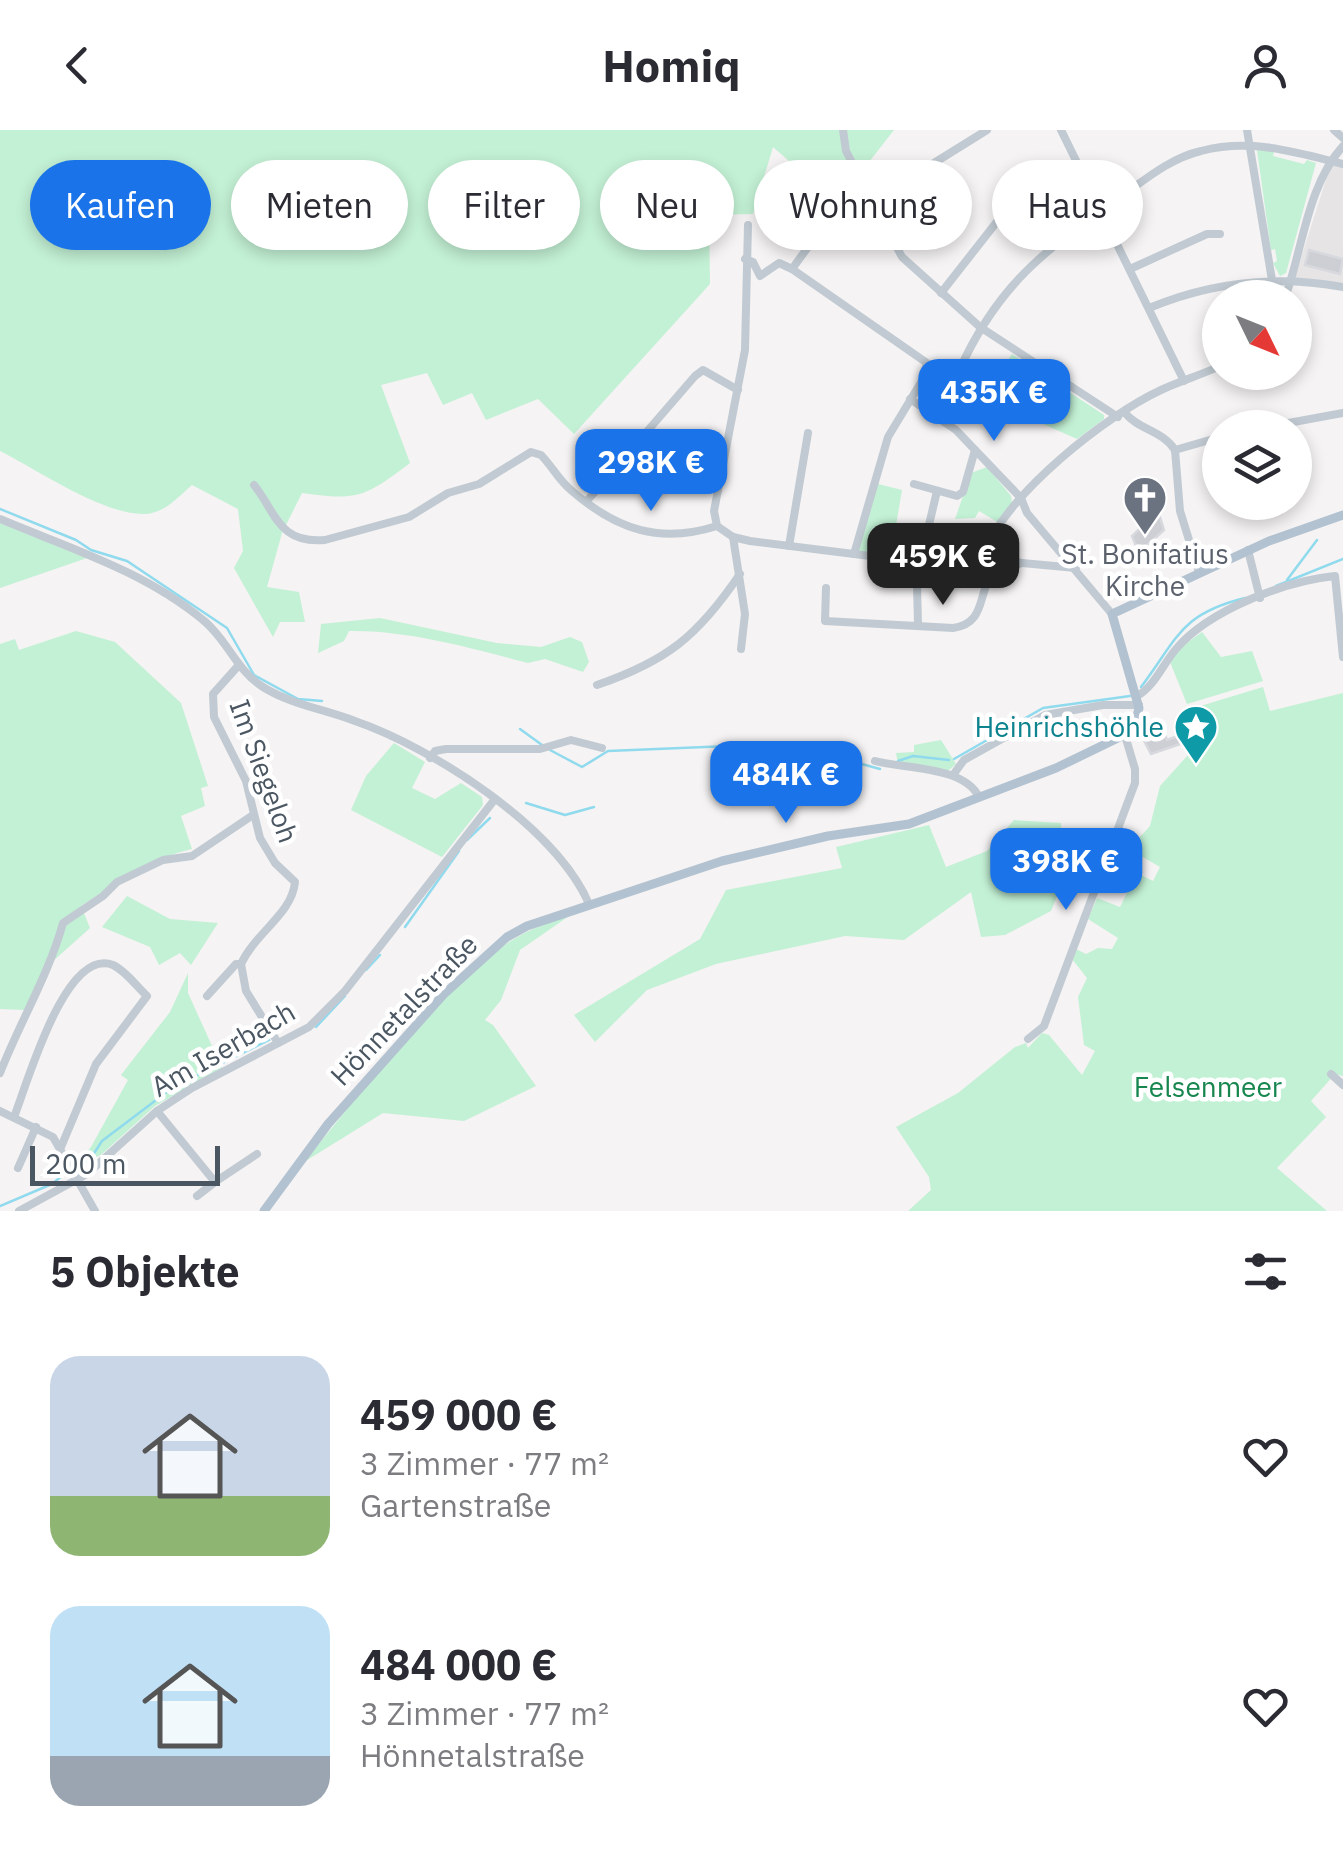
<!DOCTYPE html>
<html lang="de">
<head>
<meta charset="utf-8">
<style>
	:root { --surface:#fff; --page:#f2f2f3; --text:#2b2b33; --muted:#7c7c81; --accent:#1a73e8 }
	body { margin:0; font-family:"IBM Plex Sans",sans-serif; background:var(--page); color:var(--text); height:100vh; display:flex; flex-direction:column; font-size:38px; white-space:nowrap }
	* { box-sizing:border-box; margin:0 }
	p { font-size:32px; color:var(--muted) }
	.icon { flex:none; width:55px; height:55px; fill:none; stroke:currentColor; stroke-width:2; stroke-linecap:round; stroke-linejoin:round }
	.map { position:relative; height:1081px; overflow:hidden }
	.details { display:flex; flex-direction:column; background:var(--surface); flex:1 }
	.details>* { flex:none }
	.guide { position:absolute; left:30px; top:30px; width:1285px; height:90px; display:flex; gap:20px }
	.needle { width:65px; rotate:133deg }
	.controls { position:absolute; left:1202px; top:150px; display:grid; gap:20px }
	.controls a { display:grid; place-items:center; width:110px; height:110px; border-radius:50%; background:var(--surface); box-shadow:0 5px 15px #0003; font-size:50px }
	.scale { position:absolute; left:30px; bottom:25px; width:190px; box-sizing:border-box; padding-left:10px; border:5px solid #4a5661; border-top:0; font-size:28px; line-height:35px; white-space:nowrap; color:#4a5661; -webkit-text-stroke:8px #fff; paint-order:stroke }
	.price { position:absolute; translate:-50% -85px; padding:0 22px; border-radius:20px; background:var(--accent); color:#fff; font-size:32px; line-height:65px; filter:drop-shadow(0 2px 5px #0008) }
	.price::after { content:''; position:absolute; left:50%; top:60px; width:30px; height:22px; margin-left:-15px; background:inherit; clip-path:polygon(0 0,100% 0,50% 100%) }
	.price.active { background:#222; color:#fff }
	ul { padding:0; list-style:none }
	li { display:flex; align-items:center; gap:30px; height:250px; padding:0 50px }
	li span { display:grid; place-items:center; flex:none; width:280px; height:200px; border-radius:30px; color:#555 }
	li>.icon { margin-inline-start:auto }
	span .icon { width:120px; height:120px; fill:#fffc; stroke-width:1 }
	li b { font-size:42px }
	h2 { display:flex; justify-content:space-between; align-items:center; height:120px; padding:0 50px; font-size:42px }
	.tag { padding:0 35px; border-radius:45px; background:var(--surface); box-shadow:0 5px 15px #0003; font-size:35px; line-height:90px }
	.tag.active { background:var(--accent); color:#fff }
	header { display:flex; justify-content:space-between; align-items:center; height:130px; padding:0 50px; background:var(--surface); font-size:45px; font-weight:700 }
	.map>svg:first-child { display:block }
	.education { fill:#e6e4e5 }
	.green { fill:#c3f1d5 }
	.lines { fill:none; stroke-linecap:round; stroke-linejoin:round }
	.stream { stroke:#90daee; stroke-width:2.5 }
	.building { fill:#cdcfd5; stroke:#d7d9de; stroke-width:2.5 }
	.minor { stroke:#c1cad2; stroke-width:8 }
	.major { stroke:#b3c2d1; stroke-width:9 }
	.labels { text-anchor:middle; stroke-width:9; stroke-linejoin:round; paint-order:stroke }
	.worship-label { font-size:28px; fill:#5b616d; stroke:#fff }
	.culture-label { font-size:28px; fill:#0d838f; stroke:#fff; text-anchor:end }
	.street-label { font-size:28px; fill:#4a5661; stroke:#fff }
	.park-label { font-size:28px; fill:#17864f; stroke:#fff }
</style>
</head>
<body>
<header><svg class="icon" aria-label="back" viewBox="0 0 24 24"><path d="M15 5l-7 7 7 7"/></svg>Homiq<svg class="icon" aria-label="person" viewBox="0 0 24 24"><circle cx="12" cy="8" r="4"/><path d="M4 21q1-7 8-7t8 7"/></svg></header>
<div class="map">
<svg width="1343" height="1081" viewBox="0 0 1343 1081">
	<rect width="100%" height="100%" fill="#f5f3f3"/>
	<path class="education" d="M1331,34l12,3v117l-49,-4z"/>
	<g class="green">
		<path d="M0,0h894l-36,46 3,14 -24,13 -64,-56 -20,67 -44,1 1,69 -136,150 -36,-35 -52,21 -14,-27 -29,12 -16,-32 -46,12 29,78c-45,34 -52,38 -108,30l-20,40 -15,54 32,5 6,30h-25l-7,15 -39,-69 9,-17 -5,-42 -46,-24c-14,12 -27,28 -47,29 -42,1 -107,-44 -145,-63z"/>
		<path d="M1257,20l17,1 -1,5 31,8 3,-4 9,3 -30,110 -6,3 -7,-13 4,-2 -2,-12 -4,1z"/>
		<path d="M1012,224l92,61v4l-27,20 -122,-54 12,-24 31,15z"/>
		<path d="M987,337l24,29 1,7 -13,20 -20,-12 -4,7 -20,1 16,-46z"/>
		<path d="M878,354l24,6 -11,65 -33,-3z"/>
		<path d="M0,393l87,35 -87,30z"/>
		<path d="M380,488l117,25 44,4 29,-10 12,5 7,20 -6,10 -38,-13 -17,4c-57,-15 -120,-33 -179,-32l-5,10 -26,12 3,-29z"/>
		<path d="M76,501l39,11 66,61 27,83 -7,2 4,18 -24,10 11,33c-43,10 -74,33 -111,57l9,22 -38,34 -28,48 -24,-1v-365l15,-5 4,11z"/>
		<path d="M1202,502l19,25 31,-6 11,30 -76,23 -17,-42 10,-14z"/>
		<path d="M1263,557l7,24 73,-18v383l-8,-2 -24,27 15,16 -49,51 50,43h-419l23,-21 -2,-13 -33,-50 62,-34 57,-46 11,-4 2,5 14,-15 7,2 33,40 13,-24 -11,-6 -6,-48 9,-19 -15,-19 4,-10 10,5 12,-6 14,1 6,-11 -30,-19 9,-21 23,9 17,-34 16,8 7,-14 -31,-18 21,-23 10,-40 37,-41 -13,-34z"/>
		<path d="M941,610l15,24 -8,7 -50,-7 -2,-11 18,-1v-7z"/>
		<path d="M394,613l31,19 -13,26 23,11 26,-16 21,14 1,8 -41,52 -91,-47 15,-34z"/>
		<path d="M1014,690l47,3 1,22 12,9 -23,57 -46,24 -24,2 -10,-45 -67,48 -59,-4 -129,28 -69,26 -52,52 -21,-27 126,-76 26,-49 116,-22 -6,-21 93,-22 17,42 41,-16z"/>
		<path d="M127,766l43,23 48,4 -27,42 -11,-12 -21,12 -9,-18 -48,-20z"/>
		<path d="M572,784l-52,36 -19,50 -16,20 8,5 43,61 -72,35 -81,-8 -79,49c61,-73 127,-165 205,-220 20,-13 41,-20 63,-28z"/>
		<path d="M188,843v20l34,75 -67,38 -53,48 -23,13 -3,-3 15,-17 37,-67 -7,-5 49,-63z"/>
	</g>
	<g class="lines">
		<g class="stream">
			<path d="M0,379l76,31 15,10 36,11 100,67 27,47 44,24 24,2"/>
			<path d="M1287,450l30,-40"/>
			<path d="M1276,456l67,-27"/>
			<path d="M1141,557c37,-49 39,-73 104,-89"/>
			<path d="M520,599l22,16"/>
			<path d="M550,620l32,17 26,-16 121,-5 78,3 73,20"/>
			<path d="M954,629l89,-51 87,-12"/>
			<path d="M898,631l15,-5 36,4"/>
			<path d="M526,673l39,12 29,-8"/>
			<path d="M467,710l23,-22"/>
			<path d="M405,797l54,-76"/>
			<path d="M366,840l14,-15"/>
			<path d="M316,897l29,-31"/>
			<path d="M78,1035l13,-7 11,-17 70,-53 97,-48"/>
			<path d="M0,1076l52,-22 16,-13"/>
		</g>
	</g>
	<g class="building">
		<path d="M1309,120l34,9 -3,15 -35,-9z"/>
		<path d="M1152,387h8l4,13 -32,29 -3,-2 8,-9 -5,-12z"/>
		<path d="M1162,597l5,13 21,-8 4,8 -41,14 -10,-19z"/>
	</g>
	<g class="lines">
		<g class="minor">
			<path d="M843,0l3,21 56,106 78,70 138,90"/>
			<path d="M1061,0l123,251"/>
			<path d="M1247,0l25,150"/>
			<path d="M1334,0l9,8"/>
			<path d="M748,95l-3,125 -31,161 3,15 16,11 17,4 136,17"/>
			<path d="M745,129l8,3 7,14 19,-13 13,6 43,-59 99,-47 53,-33"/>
			<path d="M792,139l135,94 -4,16 -35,58 -34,117"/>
			<path d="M1130,139l77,-35h13"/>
			<path d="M941,163l69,-88"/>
			<path d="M1285,168c18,-50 22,-112 58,-152"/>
			<path d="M1149,178c62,-26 127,-33 194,-21"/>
			<path d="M910,269l46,31 65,68 6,15 85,101"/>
			<path d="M1125,283c14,17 37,17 50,37"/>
			<path d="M945,292c-2,-20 6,-34 14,-51 39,-87 87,-122 163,-175 25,-18 49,-38 79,-45 50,-13 94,1 142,13"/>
			<path d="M1261,298l82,-15"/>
			<path d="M1175,320l5,61 19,61"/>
			<path d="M1175,320l45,-13"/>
			<path d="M914,354l43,12 6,-4 12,-42"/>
			<path d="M254,355c22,27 24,59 71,55l84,-23 39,-24 31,-9 52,-32 10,3c11,11 18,26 31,36 45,39 88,53 145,35"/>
			<path d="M586,372l109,-126 8,-6 35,20"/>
			<path d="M0,389c69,29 144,52 203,101 24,19 33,50 60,67 29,18 61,22 92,34 78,27 201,106 234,183"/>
			<path d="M733,407l12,77 -4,35"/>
			<path d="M789,416l19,-113"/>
			<path d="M923,420l14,-59"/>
			<path d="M1248,420l12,48"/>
			<path d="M985,422c22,-58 120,-136 176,-162 19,-9 40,-15 59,-24"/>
			<path d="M929,431l48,-10 45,12 54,5"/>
			<path d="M826,458l-1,33 128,7c34,-5 24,-35 40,-56l29,-9"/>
			<path d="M918,494l-1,-39 4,-7"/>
			<path d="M238,536l-25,28 1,23 32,64 14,57 15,25 20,19c-3,32 -39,50 -54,82l5,27 32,52"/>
			<path d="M597,555c70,-24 101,-49 143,-111"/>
			<path d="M1137,566c17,-9 26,-32 39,-47 33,-39 109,-68 159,-73l8,81"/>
			<path d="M430,628l5,-7 11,-2h94l31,-9 31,8"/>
			<path d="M875,631c30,8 89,5 104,36"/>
			<path d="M953,645l11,-15 81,-45 58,-10h36"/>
			<path d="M207,866l29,-32h5"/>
			<path d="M1028,909l16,-13 91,-243v-14l-11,-37"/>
			<path d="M0,943c20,-51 49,-99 63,-150l40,-27 14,-14 46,-22 29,-4 61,-41"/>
			<path d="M1331,944l12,11"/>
			<path d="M0,981l53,26 42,74"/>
			<path d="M157,981l58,71 -18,14"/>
			<path d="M14,987c13,-32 51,-171 99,-152 13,6 24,22 34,31l-51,68 -35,83"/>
			<path d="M18,1038l18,-41"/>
			<path d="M215,1052l42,-28"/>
			<path d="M19,1081l68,-37 70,-63 35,-23 117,-61 36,-36 150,-192"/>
		</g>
		<path class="major" d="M264,1081l64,-87 115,-129 64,-58 20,-11 195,-65 106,-25 81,-12 147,-56 64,-31 16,-17 3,-12 -27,-94 157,-73 74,-26"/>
	</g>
	<defs>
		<symbol id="church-pin" viewBox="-11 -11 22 30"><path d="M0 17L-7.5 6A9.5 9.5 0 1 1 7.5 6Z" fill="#6b7280" stroke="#fff"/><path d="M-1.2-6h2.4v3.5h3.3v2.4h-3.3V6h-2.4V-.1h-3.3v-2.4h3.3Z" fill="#fff"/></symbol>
		<symbol id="sight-pin" viewBox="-11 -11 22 30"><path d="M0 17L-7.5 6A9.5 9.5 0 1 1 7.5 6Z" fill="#0f9aa8" stroke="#fff"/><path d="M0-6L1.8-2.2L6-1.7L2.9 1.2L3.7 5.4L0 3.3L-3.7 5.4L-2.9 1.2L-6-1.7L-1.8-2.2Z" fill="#fff"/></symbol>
	</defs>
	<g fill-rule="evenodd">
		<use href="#church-pin" x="1120" y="343" width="50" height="68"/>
		<use href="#sight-pin" x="1171" y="572" width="50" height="68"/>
	</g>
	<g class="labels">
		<g class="worship-label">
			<text x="1145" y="434">St. Bonifatius<tspan x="1145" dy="32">Kirche</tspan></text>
		</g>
		<g class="culture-label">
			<text x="1164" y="607">Heinrichshöhle</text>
		</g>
		<g class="street-label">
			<text transform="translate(264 641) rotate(70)" y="10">Im Siegeloh</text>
			<text transform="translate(404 880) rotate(-46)" y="10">Hönnetalstraße</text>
			<text transform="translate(223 919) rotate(-30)" y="10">Am Iserbach</text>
		</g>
		<g class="park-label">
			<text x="1208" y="967">Felsenmeer</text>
		</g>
	</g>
</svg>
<div class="controls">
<a><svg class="needle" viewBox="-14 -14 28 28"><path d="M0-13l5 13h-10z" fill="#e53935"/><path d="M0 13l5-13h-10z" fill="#7c7c81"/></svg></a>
<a><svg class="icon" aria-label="layers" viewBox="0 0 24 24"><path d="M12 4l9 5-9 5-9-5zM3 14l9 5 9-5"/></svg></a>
</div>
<div class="scale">200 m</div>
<b class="price" style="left:994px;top:314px">435K €</b>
<b class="price" style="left:651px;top:384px">298K €</b>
<b class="price active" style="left:943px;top:478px">459K €</b>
<b class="price" style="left:786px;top:696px">484K €</b>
<b class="price" style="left:1066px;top:783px">398K €</b>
<div class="guide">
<a class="tag active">Kaufen</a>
<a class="tag">Mieten</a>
<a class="tag">Filter</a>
<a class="tag">Neu</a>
<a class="tag">Wohnung</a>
<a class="tag">Haus</a>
</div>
</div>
<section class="details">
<h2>5 Objekte<svg class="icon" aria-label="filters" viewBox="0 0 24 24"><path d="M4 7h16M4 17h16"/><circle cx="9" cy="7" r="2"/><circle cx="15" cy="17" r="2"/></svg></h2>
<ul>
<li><span style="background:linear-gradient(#c9d6e8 70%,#8fb573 0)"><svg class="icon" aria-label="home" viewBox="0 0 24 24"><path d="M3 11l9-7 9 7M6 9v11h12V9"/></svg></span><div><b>459 000 €</b><p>3 Zimmer · 77 m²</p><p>Gartenstraße</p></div><svg class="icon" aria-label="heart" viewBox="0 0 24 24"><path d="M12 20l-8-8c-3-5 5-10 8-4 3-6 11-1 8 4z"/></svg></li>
<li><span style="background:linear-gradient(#bfe0f5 75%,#9aa5b1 0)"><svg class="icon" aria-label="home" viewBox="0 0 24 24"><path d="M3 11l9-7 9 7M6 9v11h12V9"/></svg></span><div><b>484 000 €</b><p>3 Zimmer · 77 m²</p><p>Hönnetalstraße</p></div><svg class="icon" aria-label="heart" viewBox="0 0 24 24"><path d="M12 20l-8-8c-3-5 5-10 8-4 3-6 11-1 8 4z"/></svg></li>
</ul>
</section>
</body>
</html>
